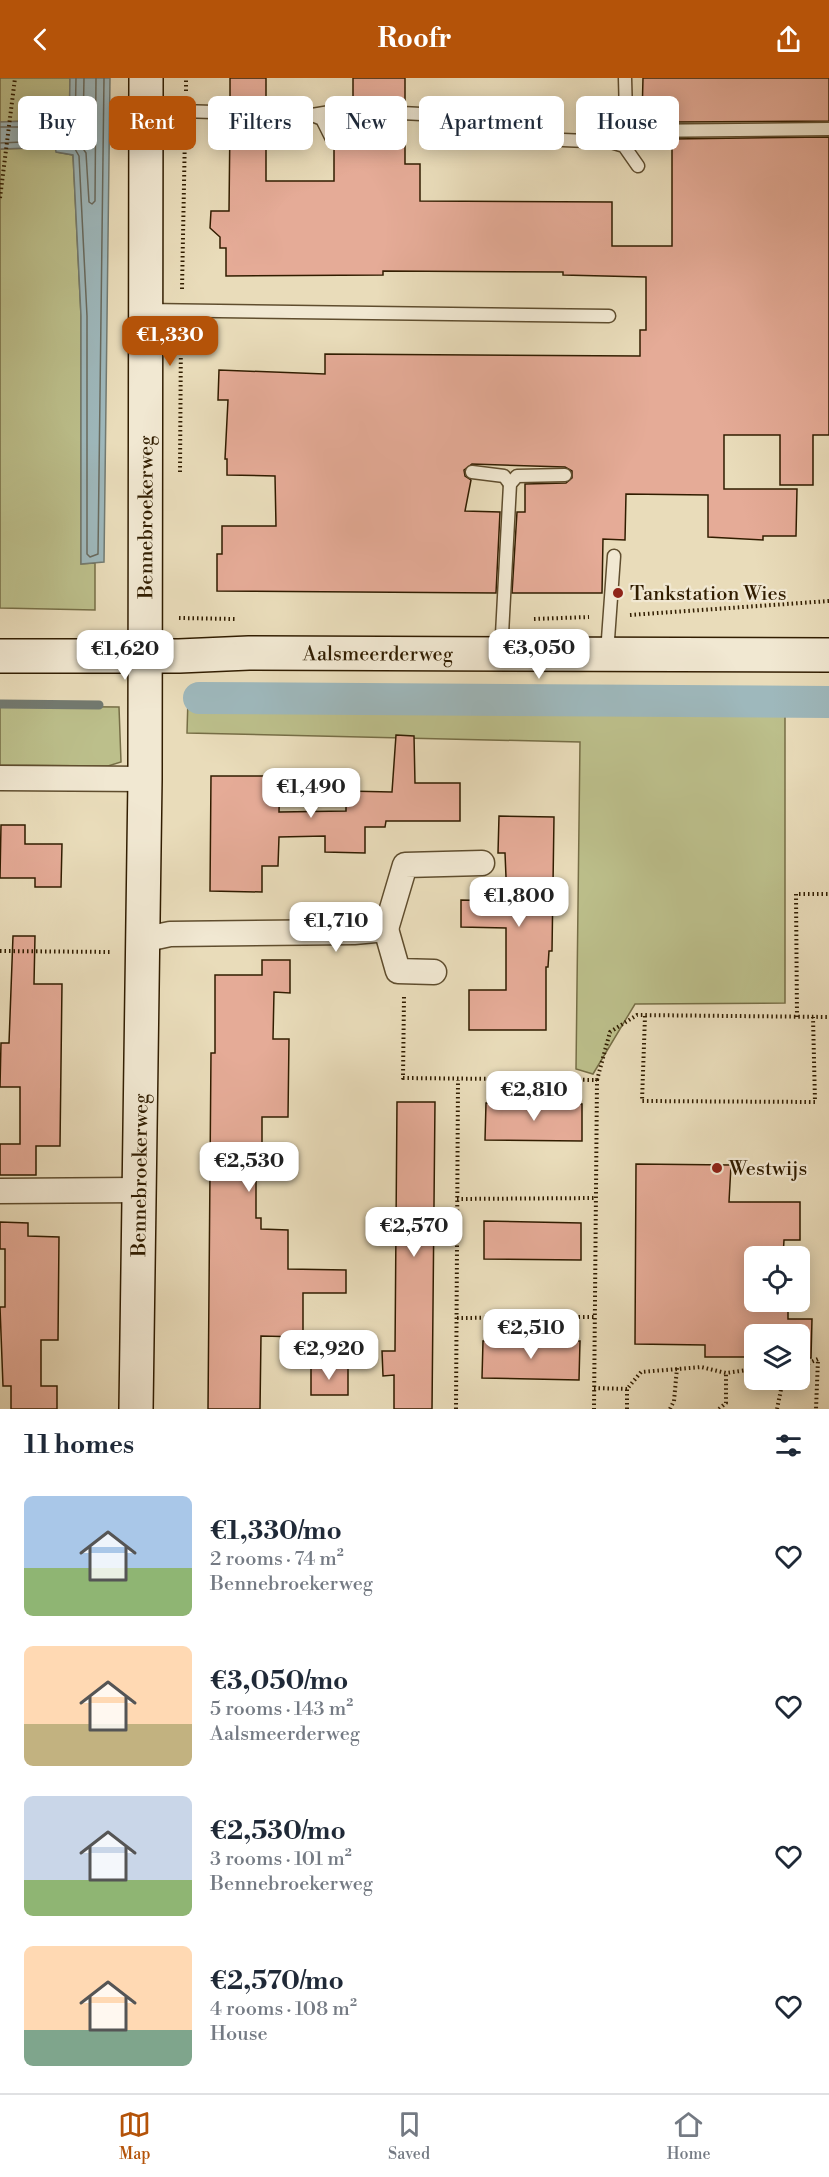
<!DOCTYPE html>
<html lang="en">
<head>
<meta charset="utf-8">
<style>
	:root { --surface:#fff; --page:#f2f2f3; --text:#1f2937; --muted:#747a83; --line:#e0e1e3; --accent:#b45309 }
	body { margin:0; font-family:"Libre Bodoni",serif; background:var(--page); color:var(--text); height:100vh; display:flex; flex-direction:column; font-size:22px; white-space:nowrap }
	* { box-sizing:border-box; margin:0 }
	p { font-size:20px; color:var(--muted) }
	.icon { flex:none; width:33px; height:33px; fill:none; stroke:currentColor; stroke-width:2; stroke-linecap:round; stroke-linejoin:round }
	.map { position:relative; height:1331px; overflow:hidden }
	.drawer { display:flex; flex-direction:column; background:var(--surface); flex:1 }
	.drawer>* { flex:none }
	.guide { position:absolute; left:18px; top:18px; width:794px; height:54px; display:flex; gap:12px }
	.tools { position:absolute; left:744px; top:1168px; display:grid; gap:12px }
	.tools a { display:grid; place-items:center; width:66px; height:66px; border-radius:9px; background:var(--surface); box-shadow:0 3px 15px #0003; font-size:30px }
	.price { position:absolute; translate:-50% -51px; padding:0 14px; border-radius:12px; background:#fff; color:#222; font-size:20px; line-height:39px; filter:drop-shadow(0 2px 3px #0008) }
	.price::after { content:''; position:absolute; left:50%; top:36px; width:18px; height:14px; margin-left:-9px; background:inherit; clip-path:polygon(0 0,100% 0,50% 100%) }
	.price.selected { background:var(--accent); color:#fff }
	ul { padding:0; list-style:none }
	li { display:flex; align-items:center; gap:18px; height:150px; padding:0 24px }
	li span { display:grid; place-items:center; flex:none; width:168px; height:120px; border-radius:9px; color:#555 }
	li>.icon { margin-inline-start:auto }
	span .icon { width:72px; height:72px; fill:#fffc; stroke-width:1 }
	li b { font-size:26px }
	h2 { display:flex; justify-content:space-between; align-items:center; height:72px; padding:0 24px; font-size:26px }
	.pill { padding:0 21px; border-radius:9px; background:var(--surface); box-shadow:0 3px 15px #0003; font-size:21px; line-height:54px }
	.pill.selected { background:var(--accent); color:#fff }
	header { display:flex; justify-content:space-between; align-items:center; height:78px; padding:0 24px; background:var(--accent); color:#fff; font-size:27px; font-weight:800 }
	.tab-bar { display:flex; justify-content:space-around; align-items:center; height:84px; border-top:2px solid var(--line); background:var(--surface); font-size:16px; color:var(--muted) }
	.tab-bar a { display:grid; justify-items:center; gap:3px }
	.tab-bar .selected { color:var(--accent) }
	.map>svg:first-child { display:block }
	.green { fill:#bcbf8b; stroke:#766e46; stroke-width:1.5 }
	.water { fill:#9eb8bc; stroke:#727a71; stroke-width:1.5 }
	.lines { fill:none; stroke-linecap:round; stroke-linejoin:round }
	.shore { stroke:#686a5e; stroke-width:1.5 }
	.stream { stroke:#727a71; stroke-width:9 }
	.canal { stroke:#9eb8bc; stroke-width:32 }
	.building { fill:#e5ab97; stroke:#311d00; stroke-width:1.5 }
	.lane-casing { stroke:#5f4d2e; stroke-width:15 }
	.street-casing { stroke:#5f4d2e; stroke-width:27 }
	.secondary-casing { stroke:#311d00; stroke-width:36 }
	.path { stroke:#311d00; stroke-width:4; stroke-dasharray:1.5 3; stroke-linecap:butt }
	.lane { stroke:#f1e8d2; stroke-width:12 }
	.street { stroke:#f1e8d2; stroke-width:24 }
	.secondary { stroke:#f1e8d2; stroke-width:33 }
	.poi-dot { fill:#8f2418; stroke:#f1e8d2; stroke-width:2 }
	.labels { text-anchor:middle; stroke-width:4.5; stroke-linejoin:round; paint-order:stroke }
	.street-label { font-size:20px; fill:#311d00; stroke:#f1e8d2 }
	.poi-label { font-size:20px; fill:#311d00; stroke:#f1e8d2; text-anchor:start }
</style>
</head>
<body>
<header><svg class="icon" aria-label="back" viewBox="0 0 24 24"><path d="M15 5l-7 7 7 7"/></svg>Roofr<svg class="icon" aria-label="share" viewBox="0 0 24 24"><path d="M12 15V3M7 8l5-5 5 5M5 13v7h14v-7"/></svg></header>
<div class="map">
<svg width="829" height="1331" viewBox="0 0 829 1331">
	<rect width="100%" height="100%" fill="#e9dcba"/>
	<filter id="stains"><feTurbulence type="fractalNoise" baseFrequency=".00333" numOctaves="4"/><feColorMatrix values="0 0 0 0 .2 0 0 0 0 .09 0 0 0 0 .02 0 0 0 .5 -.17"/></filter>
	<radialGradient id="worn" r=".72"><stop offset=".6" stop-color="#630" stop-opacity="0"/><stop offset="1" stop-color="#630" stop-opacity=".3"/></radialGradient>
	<g class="green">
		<path d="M0,0h70l-1,52 -16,2 4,20 16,3 8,161v248l14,-1v47l-95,-2v-459l30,-1 -1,-27 -29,1z"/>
		<path d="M188,620l597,4v301l-150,1 -42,70 -17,-5 4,-327 -393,-9z"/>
		<path d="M0,628l119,1 2,55 -13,4 -108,-1z"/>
	</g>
	<g class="water">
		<path d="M70,0h40l-6,484 -23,2v-248l-8,-161 -17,-3 -3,-20 16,-2z"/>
		<path d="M29,43l2,27 -31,1v-27z"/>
	</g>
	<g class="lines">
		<g class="shore">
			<path d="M76,0l-1,53 -15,9 2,6 13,3 4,7 8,160v238l3,3 8,-3 6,-476"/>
			<path d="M84,0l-1,52 -5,11 8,12 3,49 3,2 3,-3 1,-123"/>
			<path d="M0,49h22l2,12 -2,3 -22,1"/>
		</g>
		<path class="stream" d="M0,626l99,1"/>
		<path class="canal" d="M199,620l630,4"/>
	</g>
	<g class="building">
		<path d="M230,0h36v27l-36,-1z"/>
		<path d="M353,0h52v27l-52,-3z"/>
		<path d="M643,0h186v43l-157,1v-5h-30z"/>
		<path d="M353,41l52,2v43h15v37l192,1v44h60v-107l157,-2v298h-16v50h-33v-50h-56v54h73l-1,47h-33v4l-55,-3v-42l-82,-1 -1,46 -22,-1 -1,54h-90l5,-81h8v-28l41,-1 6,-5v-7l-7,-4 -93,-3 -8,6 1,6 6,4 -6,31 35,1 -4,81 -279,-2v-37h5v-28h54l-1,-50 -48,-1v-16h-2l3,-59h-10l1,-30 106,4v-20l315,2v-26h6v-53l-83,-2v-3l-180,-1v4l-157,1v-28h-6v-11l-10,-9 1,-17h18l1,-90 36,1v59h68v-34l20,-3z"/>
		<path d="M396,657l18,1 1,47h45v38h-74l-1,6h-20v26l-40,-1v-16l-46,1 -1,29h-16v26l-52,-1 1,-115h69l-1,36 67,-1v-20l46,1z"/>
		<path d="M499,738l55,1 -2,134h-3l-1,16h-2v63h-77v-40h37v-62l-45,-1v-27l46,1 -2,-48h-7z"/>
		<path d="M1,747h24v19h37l-1,43h-26v-9h-35z"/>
		<path d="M13,858h22l-1,48h28l-2,162h-24v29h-36v-31h20v-57h-20l1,-44h8z"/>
		<path d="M262,882h28v33l-16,-1 -1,47h16l-1,78h-26v41h-6v60h5v11l27,1v39l58,1v23h-43v44l-42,-1 -1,73h-52l3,-356h4v-78h47z"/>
		<path d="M397,1024h38l-3,307h-38v-34l-11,1 -1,-25h13z"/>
		<path d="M486,1025l96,1v37l-97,-1z"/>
		<path d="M636,1086l95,1 -2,37h71v38h-16l-1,17h-29v45h34v17h24l-1,39h-11v-23h-46v22h-49v-12l-70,-1z"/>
		<path d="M484,1143l97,2v37l-97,-1z"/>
		<path d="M0,1144l28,1v13l31,1 -1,103h-17v46h16v23h-46v-23h-8l-3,-79h5v-58h-5z"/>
		<path d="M483,1263h97l-1,39 -97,-2z"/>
		<path d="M311,1288l37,1v28h-37z"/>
	</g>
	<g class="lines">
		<defs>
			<g id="lane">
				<path d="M625,0l1,37 7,16"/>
				<path d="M146,32l166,5 10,4 10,20"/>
				<path d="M312,37l30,-5 99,5 29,4 45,19 96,4 13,4 14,20"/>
				<path d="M611,64l13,-9 9,-2 196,-2"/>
				<path d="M145,232l464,6"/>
				<path d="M472,394l32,4 6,8"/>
				<path d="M501,575l9,-169 7,-8 48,-1"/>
				<path d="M607,575l7,-97"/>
			</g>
			<g id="street">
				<path d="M0,700l145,1"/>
				<path d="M386,851l12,42 36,1"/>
				<path d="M142,862l28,-6 184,-2 32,-3 19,-64 77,-2"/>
				<path d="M0,1113l139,-1"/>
			</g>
			<g id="secondary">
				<path id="s1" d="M0,578h179l70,-3 580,2"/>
				<path id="s2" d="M136,1331l9,-630 1,-701"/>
			</g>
		</defs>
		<use href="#lane" class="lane-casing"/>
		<use href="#street" class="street-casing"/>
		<use href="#secondary" class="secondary-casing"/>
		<g class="path">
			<path d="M186,13v-13"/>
			<path d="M0,120l15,-120"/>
			<path d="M182,211l3,-157"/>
			<path d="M180,394l1,-142"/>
			<path d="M630,537l199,-14"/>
			<path d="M179,540l56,1"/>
			<path d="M534,541l55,-2"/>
			<path d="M0,873l110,1"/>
			<path d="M404,919l-1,81 194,2 -3,329"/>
			<path d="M645,938l-3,85 173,1 -2,-85"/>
			<path d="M797,939l-1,-123h33"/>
			<path d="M597,1002l13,-48 27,-17 192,2"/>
			<path d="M457,1121l139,-1"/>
			<path d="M457,1240l137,-1"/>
			<path d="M800,1289l18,-8 -2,50"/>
			<path d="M594,1310l33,1"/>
			<path d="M456,1331l2,-329"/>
			<path d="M627,1331v-20l14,-17 60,-5 25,6 28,-4"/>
			<path d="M670,1331l4,-8 3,-33"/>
			<path d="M719,1331l7,-6v-30"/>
			<path d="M777,1331l6,-29"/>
		</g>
		<use href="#lane" class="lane"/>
		<use href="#street" class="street"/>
		<use href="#secondary" class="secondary"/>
	</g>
	<g class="poi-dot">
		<circle cx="618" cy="515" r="6"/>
		<circle cx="717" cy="1090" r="6"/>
	</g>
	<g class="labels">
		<g class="street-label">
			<text dy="7" stroke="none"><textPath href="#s2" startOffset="892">Bennebroekerweg</textPath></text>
			<text dy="7" stroke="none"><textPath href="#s1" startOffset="378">Aalsmeerderweg</textPath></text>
			<text dy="7" stroke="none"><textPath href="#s2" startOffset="234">Bennebroekerweg</textPath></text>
		</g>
		<g class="poi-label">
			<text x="630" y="522">Tankstation Wies</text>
			<text x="729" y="1097">Westwijs</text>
		</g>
	</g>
	<rect width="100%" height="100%" filter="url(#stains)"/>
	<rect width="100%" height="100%" fill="url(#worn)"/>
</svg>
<div class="tools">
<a><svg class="icon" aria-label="locate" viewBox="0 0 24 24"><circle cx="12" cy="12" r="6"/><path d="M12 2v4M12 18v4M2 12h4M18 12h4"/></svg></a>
<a><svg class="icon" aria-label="layers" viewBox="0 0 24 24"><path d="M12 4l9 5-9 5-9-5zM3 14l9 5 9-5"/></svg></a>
</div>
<b class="price selected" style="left:170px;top:289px">€1,330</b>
<b class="price" style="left:539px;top:602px">€3,050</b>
<b class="price" style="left:125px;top:603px">€1,620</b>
<b class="price" style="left:311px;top:741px">€1,490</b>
<b class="price" style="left:519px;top:850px">€1,800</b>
<b class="price" style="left:336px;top:875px">€1,710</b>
<b class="price" style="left:534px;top:1044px">€2,810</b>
<b class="price" style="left:249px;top:1115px">€2,530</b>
<b class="price" style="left:414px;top:1180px">€2,570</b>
<b class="price" style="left:531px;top:1282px">€2,510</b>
<b class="price" style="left:329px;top:1303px">€2,920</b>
<div class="guide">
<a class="pill">Buy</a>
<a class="pill selected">Rent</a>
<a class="pill">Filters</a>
<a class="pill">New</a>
<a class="pill">Apartment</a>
<a class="pill">House</a>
</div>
</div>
<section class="drawer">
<h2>11 homes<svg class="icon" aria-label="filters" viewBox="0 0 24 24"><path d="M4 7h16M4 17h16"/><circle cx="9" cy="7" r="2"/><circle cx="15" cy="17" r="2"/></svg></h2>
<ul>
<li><span style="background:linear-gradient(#a9c7e8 60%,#8fb573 0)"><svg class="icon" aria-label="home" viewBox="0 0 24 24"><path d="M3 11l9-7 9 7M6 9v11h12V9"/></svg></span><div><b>€1,330/mo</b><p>2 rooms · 74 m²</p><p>Bennebroekerweg</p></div><svg class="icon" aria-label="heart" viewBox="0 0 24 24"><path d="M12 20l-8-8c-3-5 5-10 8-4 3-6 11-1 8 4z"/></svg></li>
<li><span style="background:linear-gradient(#ffd9b3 65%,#c2b280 0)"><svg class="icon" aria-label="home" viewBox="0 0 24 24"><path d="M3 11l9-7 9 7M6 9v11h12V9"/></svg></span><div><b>€3,050/mo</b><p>5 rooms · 143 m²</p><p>Aalsmeerderweg</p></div><svg class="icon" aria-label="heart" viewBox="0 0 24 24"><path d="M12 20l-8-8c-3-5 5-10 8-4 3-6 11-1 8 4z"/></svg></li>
<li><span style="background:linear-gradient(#c9d6e8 70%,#8fb573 0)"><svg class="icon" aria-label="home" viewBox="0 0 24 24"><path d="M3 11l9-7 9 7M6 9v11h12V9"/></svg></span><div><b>€2,530/mo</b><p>3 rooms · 101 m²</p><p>Bennebroekerweg</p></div><svg class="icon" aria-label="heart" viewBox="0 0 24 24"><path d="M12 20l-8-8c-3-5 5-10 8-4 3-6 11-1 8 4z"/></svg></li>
<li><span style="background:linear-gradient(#ffd9b3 70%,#7fa58c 0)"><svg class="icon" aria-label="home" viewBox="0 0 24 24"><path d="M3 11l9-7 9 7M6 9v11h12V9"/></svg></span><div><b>€2,570/mo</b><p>4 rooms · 108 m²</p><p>House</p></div><svg class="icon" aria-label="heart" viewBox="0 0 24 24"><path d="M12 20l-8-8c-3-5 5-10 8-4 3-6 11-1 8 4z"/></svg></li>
</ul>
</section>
<nav class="tab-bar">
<a class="selected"><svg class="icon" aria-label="map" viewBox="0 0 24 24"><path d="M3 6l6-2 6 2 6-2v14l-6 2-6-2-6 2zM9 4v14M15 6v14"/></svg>Map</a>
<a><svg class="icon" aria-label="saved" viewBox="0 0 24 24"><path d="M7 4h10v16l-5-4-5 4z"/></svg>Saved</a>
<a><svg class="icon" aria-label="home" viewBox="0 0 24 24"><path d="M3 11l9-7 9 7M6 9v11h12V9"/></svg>Home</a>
</nav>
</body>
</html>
